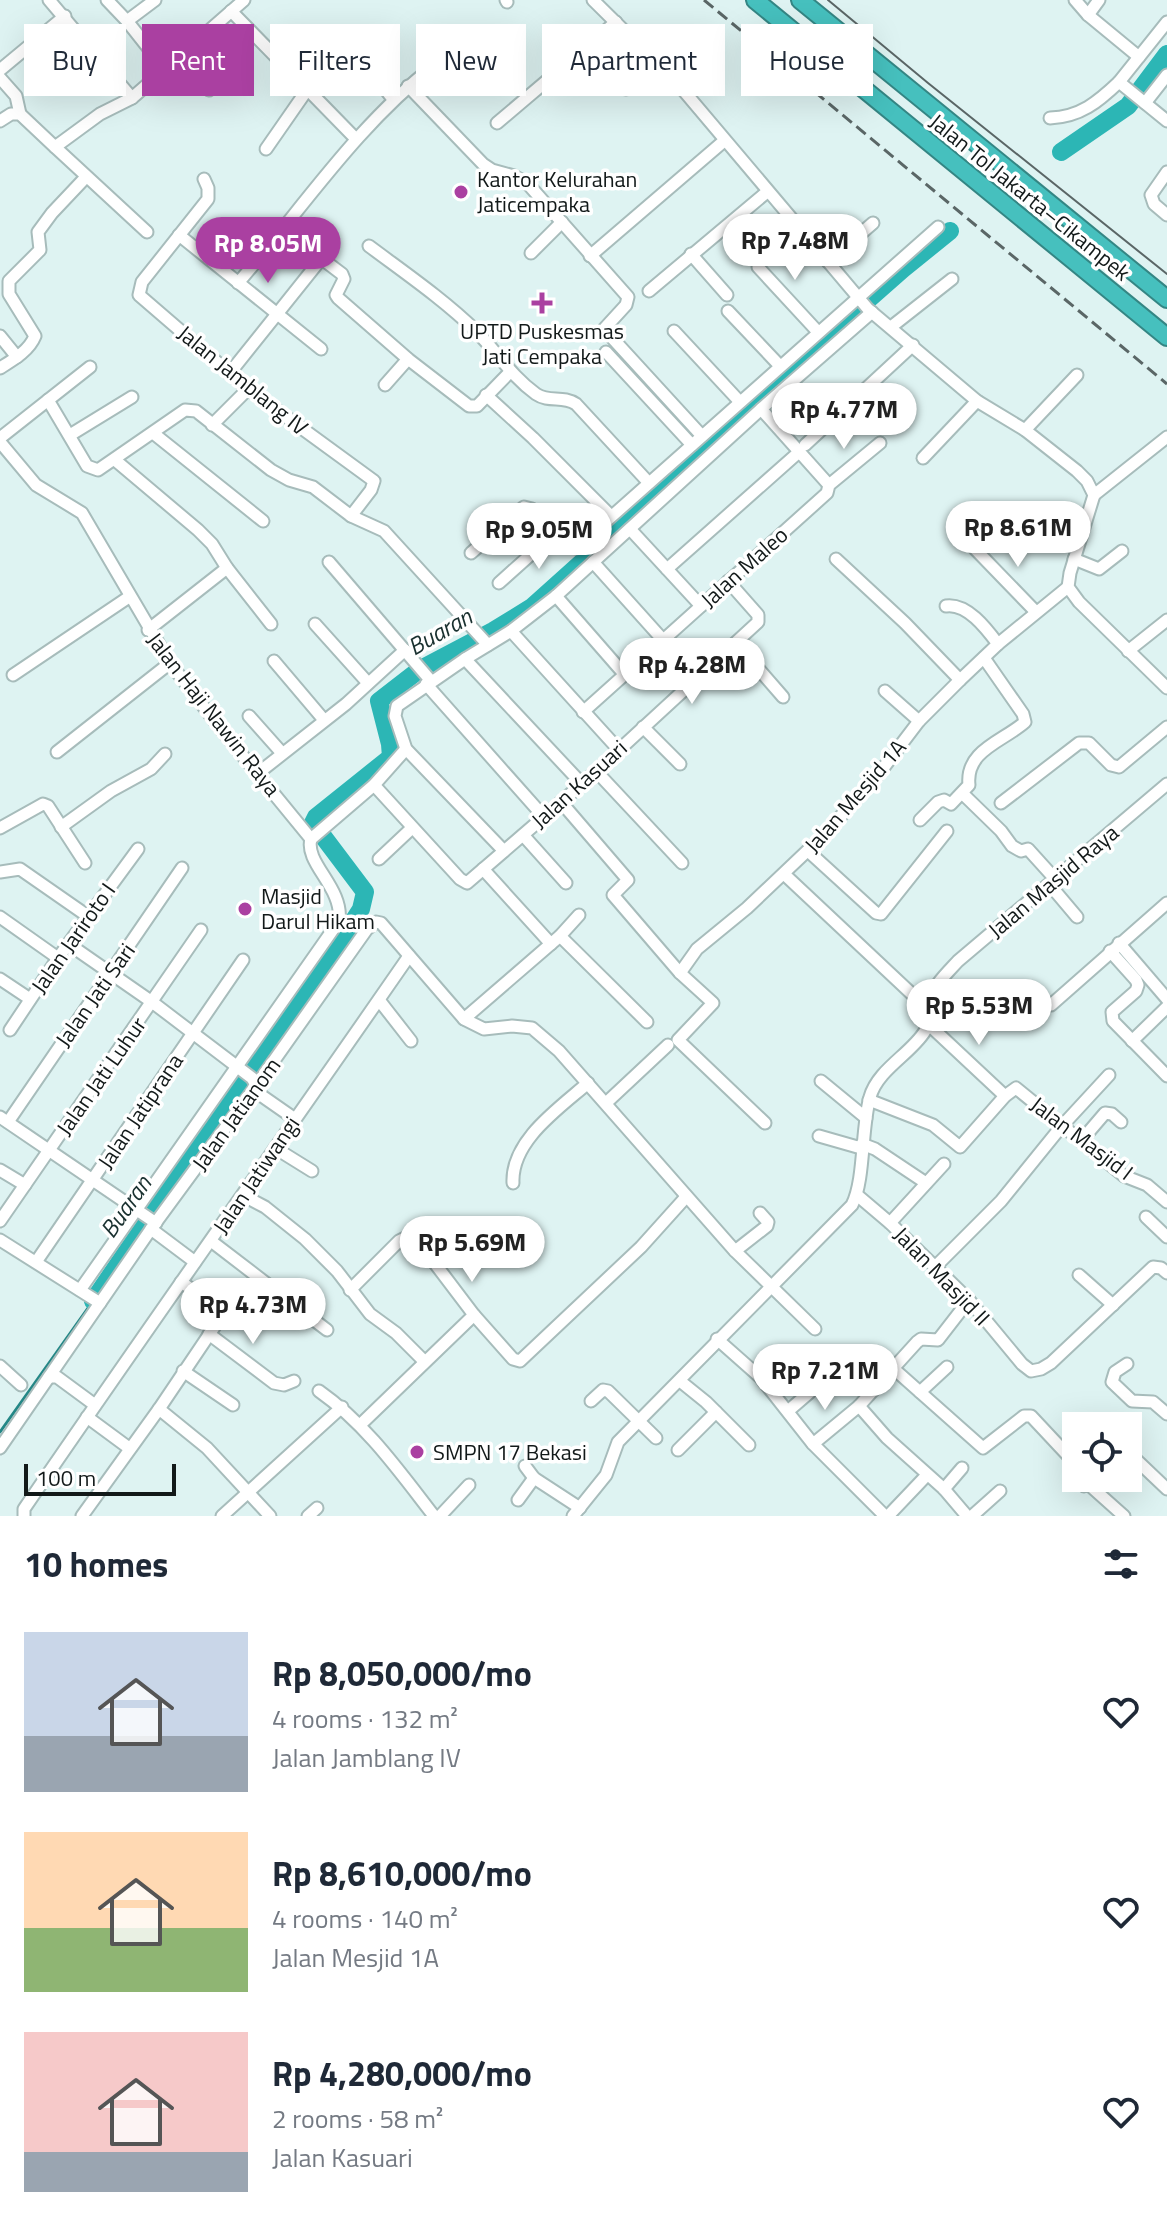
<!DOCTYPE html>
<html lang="en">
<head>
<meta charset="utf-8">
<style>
	:root { --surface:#fff; --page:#f6f6f7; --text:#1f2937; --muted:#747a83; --accent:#aa40a1 }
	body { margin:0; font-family:"Titillium Web",sans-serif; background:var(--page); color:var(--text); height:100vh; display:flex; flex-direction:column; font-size:30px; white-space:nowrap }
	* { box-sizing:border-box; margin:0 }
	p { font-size:26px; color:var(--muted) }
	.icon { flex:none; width:44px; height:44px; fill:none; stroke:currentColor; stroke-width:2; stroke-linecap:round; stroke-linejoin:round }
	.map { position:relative; height:1516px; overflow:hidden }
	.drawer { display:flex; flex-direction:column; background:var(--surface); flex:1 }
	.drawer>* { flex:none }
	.hud { position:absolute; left:24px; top:24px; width:1120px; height:72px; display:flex; gap:16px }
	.fabs { position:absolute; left:1062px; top:1412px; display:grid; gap:16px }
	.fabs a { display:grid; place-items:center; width:80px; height:80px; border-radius:0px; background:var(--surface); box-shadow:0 8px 32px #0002; font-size:40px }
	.scale { position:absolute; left:24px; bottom:20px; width:152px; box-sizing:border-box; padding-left:8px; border:4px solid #121919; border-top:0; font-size:22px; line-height:28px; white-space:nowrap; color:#121919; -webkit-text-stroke:6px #fff; paint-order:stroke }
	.price { position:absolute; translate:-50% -68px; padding:0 18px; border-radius:28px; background:#fff; color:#222; font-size:26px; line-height:52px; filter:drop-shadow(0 2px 4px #0008) }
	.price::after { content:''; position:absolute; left:50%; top:48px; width:24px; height:18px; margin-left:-12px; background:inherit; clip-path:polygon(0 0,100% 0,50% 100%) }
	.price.current { background:var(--accent); color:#fff }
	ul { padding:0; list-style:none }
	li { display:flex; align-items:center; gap:24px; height:200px; padding:0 24px }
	li span { display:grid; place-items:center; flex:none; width:224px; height:160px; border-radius:0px; color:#555 }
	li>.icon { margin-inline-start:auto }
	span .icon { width:96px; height:96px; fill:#fffc; stroke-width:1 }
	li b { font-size:34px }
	h2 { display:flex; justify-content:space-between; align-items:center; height:96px; padding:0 24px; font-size:34px }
	.tag { padding:0 28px; border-radius:0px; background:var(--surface); box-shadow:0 8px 32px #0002; font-size:28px; line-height:72px }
	.tag.current { background:var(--accent); color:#fff }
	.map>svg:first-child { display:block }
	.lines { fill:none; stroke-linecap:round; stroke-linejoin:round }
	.stream { stroke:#248786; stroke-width:3 }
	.river { stroke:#2cb6b5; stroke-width:18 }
	.minor-casing { stroke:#a7bcbb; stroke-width:15 }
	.highway-casing { stroke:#348684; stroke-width:20 }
	.minor { stroke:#fff; stroke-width:11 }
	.highway { stroke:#46c0be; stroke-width:16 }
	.tram { stroke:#5a6666; stroke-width:2 }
	.rail { stroke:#5a6666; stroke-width:3; stroke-dasharray:12 6; stroke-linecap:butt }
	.poi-dot { fill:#aa40a1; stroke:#fff; stroke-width:3 }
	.labels { text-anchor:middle; stroke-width:7; stroke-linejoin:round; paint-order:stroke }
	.poi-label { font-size:22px; fill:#121919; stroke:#fff; text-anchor:start }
	.street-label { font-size:22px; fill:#121919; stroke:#fff }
	.water-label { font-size:24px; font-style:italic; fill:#19302f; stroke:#fff }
</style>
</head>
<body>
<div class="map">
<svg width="1167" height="1516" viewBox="0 0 1167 1516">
	<rect width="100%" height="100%" fill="#def3f2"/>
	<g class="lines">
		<path class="stream" d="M0,1432l93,-131"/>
		<g class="river">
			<path d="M1061,152l67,-46 39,-52"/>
			<path d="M352,923l9,-14 4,-17 -52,-69 3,-6 75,-60 -1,-13 -11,-43 40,-31 74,-39 39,-24 157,-141 105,-101 109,-96 47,-38"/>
			<path d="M93,1301l254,-371"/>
		</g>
		<defs>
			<g id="minor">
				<path d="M49,0l83,98"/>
				<path d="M107,0l20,21 38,48"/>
				<path d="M506,0l1,2"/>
				<path d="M593,0l85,84 190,225 109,92 48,29 52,41 10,10 7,14 -24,78 -2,14 11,15 88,86"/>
				<path d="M1075,0l13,15 51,42"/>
				<path d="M231,11l125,128"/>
				<path d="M1088,15l11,-15"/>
				<path d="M127,21l28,-21"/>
				<path d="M1167,22l-48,60 48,39"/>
				<path d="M349,43l44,56"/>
				<path d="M180,57l29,33"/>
				<path d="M0,70l65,-54"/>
				<path d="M0,78l16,18 4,18"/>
				<path d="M678,84l39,-33"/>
				<path d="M408,86l75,78 9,6 22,6 14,8 100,113 -2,8 -22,24 98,107"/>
				<path d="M626,89l29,-28"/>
				<path d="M1145,103l22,-28"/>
				<path d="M1050,118c30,-1 48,-16 69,-36"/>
				<path d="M0,121l11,-7h9l35,33 45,-33 32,-16 112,-98"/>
				<path d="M497,123l119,-101"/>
				<path d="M55,147l92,85"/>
				<path d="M266,149l41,-59"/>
				<path d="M1167,172l-16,23 3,9 13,11"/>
				<path d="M204,179l4,9v11l-66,83 -3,13 109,94 126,92 -3,9 -20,26"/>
				<path d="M284,230l58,44 2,5 -8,16 2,3 70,61 61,47h8l33,-34"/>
				<path d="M179,235l142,114"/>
				<path d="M369,246c36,27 74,53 107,85 21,21 35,45 60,63 13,9 27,1 40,10l73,79"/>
				<path d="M531,253l31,-31"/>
				<path d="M691,254l36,41"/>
				<path d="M590,256l134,-115"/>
				<path d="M828,262l45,-39"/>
				<path d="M758,267l60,65"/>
				<path d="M238,283c64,-74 119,-158 197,-218"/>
				<path d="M649,291l118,-99"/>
				<path d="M728,311l52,55"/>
				<path d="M891,327l61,-48"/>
				<path d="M674,331l66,71"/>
				<path d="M0,336l17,21"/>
				<path d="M606,352l86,93"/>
				<path d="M0,368c13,-8 29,-17 35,-32l-26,-42v-13l31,-31 -2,-18 14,-19 34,-36"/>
				<path d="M229,374l92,-115"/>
				<path d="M385,385l23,-26"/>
				<path d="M486,395l47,43 78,78"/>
				<path d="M48,400l39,66 11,4 87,-60 11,1 75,59 18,10 24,7 38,29 33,15 104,114"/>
				<path d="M761,409l68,76"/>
				<path d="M212,425l36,-36"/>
				<path d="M1025,430l52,-55"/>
				<path d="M153,433l110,88"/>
				<path d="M70,435l62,-38"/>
				<path d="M0,438l90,-71"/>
				<path d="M0,442l36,43 46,28 88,150 50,65 91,111"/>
				<path d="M805,445l108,-100"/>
				<path d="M923,458l54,-57"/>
				<path d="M115,460l83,70 14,14 15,24 44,56"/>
				<path d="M1094,495l73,-58"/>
				<path d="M630,529l71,77"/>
				<path d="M975,549l61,63"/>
				<path d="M471,553l53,-46 8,2 44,39 362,-321"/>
				<path d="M836,559l69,64 55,57"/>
				<path d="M1074,559l25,10 23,-18"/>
				<path d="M329,562l102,119"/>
				<path d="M593,562l70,78"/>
				<path d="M667,569l132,-117"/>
				<path d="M499,583l57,-51"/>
				<path d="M556,596l69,79"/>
				<path d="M946,606c21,-3 40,22 52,38"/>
				<path d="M315,624l53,59"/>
				<path d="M148,630l79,-62"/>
				<path d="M511,631l108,119"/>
				<path d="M736,643l47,54"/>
				<path d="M1128,651l39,-31"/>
				<path d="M465,659l117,125"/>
				<path d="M274,661l50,59"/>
				<path d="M13,675l116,-78"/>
				<path d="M426,684l118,133"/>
				<path d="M885,691l34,30"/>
				<path d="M583,712l244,-219 2,-8 51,-42"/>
				<path d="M249,716l32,36"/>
				<path d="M643,727l37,37"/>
				<path d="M57,752l113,-89"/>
				<path d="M596,771l86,92"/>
				<path d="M257,774l89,-70 59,-54"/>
				<path d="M374,785l86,94 7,4 115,-99 176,-162v-7l-30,-34"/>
				<path d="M963,794l38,37 11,15 9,5 7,-2 28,31"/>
				<path d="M561,802l67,78 -15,15 67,78 33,30 -35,37 87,83"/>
				<path d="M1001,803l78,-60h10l22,22 8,2 48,-40"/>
				<path d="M920,820l18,-18 6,-2 7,4 18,-19c-4,-35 35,-44 56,-63l-2,-8 -39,-56"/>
				<path d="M61,827l50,-36 40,-22 14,-15"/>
				<path d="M0,828l43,-24 5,2 37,57"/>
				<path d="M523,835l43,48"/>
				<path d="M311,839l63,-54 32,-36"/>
				<path d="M504,851l-98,-102 -11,-33 2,-10 68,-47 46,-28 45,-35 205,-187 111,-97"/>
				<path d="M808,851l68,62 5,1 66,-83"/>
				<path d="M379,859l33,-31"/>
				<path d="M483,869l68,75"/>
				<path d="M0,872l20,-3 69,48"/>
				<path d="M784,874l130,122 14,6"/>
				<path d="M1050,885l27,32"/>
				<path d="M0,917l58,41"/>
				<path d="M560,936l87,86"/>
				<path d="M1119,943l48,56"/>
				<path d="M70,945l82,57 100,76 10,18 33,23"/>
				<path d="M1110,951l26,29 2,5 -2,6 -24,21 1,9 54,55"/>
				<path d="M680,973l17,-24 50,-41 78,-74 56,-63 38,-50 41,-41 38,-36 70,-57"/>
				<path d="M0,979l30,20"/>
				<path d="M379,1000l32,41"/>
				<path d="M1051,1005l116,-102"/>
				<path d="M464,1019l96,-83 19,-21"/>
				<path d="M927,1023l78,73"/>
				<path d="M10,1030l48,-72 80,-109"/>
				<path d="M1132,1041l35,-34"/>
				<path d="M821,1081l45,37"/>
				<path d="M869,1100l64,25 27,22 45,-51 11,-8 108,88 23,9 20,17"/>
				<path d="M606,1103l62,-58"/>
				<path d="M0,1117l156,106"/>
				<path d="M8,1122l174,-254"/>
				<path d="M819,1136l42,12"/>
				<path d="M1081,1141l24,-28 7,1 9,8"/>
				<path d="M862,1144l13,5 51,34"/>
				<path d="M275,1148l37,23"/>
				<path d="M0,1170l25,15"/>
				<path d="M513,1183c-2,-42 45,-74 75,-100"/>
				<path d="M857,1195l33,28 79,77 53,64 9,7 10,-2 10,-6 102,-96 8,1 6,5"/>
				<path d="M244,1196l21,11 40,32 32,32 33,43 26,19 28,28"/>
				<path d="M1146,1217l21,20"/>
				<path d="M0,1221l201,-291"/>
				<path d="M890,1223l54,-59"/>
				<path d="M151,1229l44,33"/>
				<path d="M0,1240l100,63"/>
				<path d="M211,1241l116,89"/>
				<path d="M735,1251l32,-25 1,-4 -8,-9"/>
				<path d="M36,1262l207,-302"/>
				<path d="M935,1267l66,-66 60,-74 48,-52"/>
				<path d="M1079,1275l34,30"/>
				<path d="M80,1290l259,-369c5,-33 -35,-58 -28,-82"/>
				<path d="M350,1290l49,-49 6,-3 7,1 15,14 47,62 39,44 7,2 121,-114 45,-50"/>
				<path d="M209,1334l65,49 10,2 10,-4"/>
				<path d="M717,1339l44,39 52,66 72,72"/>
				<path d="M1127,1364l-12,8 -3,10 20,19 21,1 14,12"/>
				<path d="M0,1366l21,19"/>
				<path d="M894,1369l89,79 41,-32h7l44,47v6l-5,4 14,13 3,-3 37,33"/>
				<path d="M183,1371l50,34"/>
				<path d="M49,1377h8l38,28"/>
				<path d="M680,1381l26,21 43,43"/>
				<path d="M319,1391c47,33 80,80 115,125"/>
				<path d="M920,1392l27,-25"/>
				<path d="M591,1401l12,-11 5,1 48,47"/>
				<path d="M859,1406l28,32 57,51 23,27"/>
				<path d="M159,1409l48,39 63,68"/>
				<path d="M788,1411l22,-19"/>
				<path d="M87,1417l42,31"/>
				<path d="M360,1425l114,-110"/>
				<path d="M813,1444l46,-38 58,-64 4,-3 17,1 31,-40"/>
				<path d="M0,1448l151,-219 105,-143 111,-157 9,-7 5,1 83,96 20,10 28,-3 20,2 27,23 176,200 80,78"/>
				<path d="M678,1450l38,-38"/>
				<path d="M1128,1452l39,37"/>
				<path d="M525,1466l9,12 46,30"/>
				<path d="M944,1489l18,-21"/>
				<path d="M518,1500l16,-22"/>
				<path d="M24,1516v-7c127,-186 257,-368 385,-553"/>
				<path d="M82,1516l77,-107 64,-95 -1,-4 -41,-28"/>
				<path d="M222,1516l120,-109"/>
				<path d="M308,1516l9,-8"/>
				<path d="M440,1516l29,-31"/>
				<path d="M573,1516l33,-41 12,-33 234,-237c13,-25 9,-77 18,-108 8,-28 41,-43 55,-66 5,-9 0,-21 4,-30 5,-16 18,-28 29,-40l209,-177"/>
				<path d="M888,1516l39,-41"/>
				<path d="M972,1516l28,-25"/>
			</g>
			<g id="highway">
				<path d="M755,0l412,337"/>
				<path d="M800,0l367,299"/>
			</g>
		</defs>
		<use href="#minor" class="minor-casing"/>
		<use href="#highway" class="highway-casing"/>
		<use href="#minor" class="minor"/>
		<use href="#highway" class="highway"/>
		<path class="tram" d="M828,0l100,83 239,191"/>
		<path class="rail" d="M704,0l463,384"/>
	</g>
	<g class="poi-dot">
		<circle cx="461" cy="192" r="8"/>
		<path d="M538 291h8v8h8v8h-8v8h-8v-8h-8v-8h8z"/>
		<circle cx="245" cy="909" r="8"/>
		<circle cx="417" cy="1452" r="8"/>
	</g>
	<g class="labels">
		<g class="poi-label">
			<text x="477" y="187">Kantor Kelurahan<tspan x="477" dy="25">Jaticempaka</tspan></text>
			<text x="542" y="339" text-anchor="middle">UPTD Puskesmas<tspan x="542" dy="25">Jati Cempaka</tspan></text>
			<text x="261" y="904">Masjid<tspan x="261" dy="25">Darul Hikam</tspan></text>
			<text x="433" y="1460">SMPN 17 Bekasi</text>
		</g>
		<g class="street-label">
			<text transform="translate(1030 197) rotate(39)" y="8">Jalan Tol Jakarta–Cikampek</text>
			<text transform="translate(243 380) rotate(39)" y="8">Jalan Jamblang IV</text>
			<text transform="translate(744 567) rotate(-42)" y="8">Jalan Maleo</text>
			<text transform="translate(214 714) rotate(52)" y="8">Jalan Haji Nawin Raya</text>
			<text transform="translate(579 784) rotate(-42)" y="8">Jalan Kasuari</text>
			<text transform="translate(855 796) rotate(-49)" y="8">Jalan Mesjid 1A</text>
			<text transform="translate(1053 881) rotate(-40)" y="8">Jalan Masjid Raya</text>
			<text transform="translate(73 938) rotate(-55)" y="8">Jalan Jariroto I</text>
			<text transform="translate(95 995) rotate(-55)" y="8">Jalan Jati Sari</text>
			<text transform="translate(101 1076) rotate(-55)" y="8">Jalan Jati Luhur</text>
			<text transform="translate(140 1111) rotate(-56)" y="8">Jalan Jatiprana</text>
			<text transform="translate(236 1114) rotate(-54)" y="8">Jalan Jatianom</text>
			<text transform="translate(1082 1138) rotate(37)" y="8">Jalan Masjid I</text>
			<text transform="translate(256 1175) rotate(-56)" y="8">Jalan Jatiwangi</text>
			<text transform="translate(942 1276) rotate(46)" y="8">Jalan Masjid II</text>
		</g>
		<g class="water-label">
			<text transform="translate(440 632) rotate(-30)" y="8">Buaran</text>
			<text transform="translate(126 1207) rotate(-55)" y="8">Buaran</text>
		</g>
	</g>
</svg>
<div class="fabs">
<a><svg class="icon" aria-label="locate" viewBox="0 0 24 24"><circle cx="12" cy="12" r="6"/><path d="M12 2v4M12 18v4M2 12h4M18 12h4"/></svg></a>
</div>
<div class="scale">100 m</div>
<b class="price" style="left:795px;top:282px">Rp 7.48M</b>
<b class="price current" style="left:268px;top:285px">Rp 8.05M</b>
<b class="price" style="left:844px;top:451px">Rp 4.77M</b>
<b class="price" style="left:1018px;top:569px">Rp 8.61M</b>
<b class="price" style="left:539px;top:571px">Rp 9.05M</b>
<b class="price" style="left:692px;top:706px">Rp 4.28M</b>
<b class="price" style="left:979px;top:1047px">Rp 5.53M</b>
<b class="price" style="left:472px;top:1284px">Rp 5.69M</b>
<b class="price" style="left:253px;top:1346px">Rp 4.73M</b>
<b class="price" style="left:825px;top:1412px">Rp 7.21M</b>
<div class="hud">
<a class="tag">Buy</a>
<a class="tag current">Rent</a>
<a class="tag">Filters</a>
<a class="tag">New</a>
<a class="tag">Apartment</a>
<a class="tag">House</a>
</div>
</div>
<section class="drawer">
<h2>10 homes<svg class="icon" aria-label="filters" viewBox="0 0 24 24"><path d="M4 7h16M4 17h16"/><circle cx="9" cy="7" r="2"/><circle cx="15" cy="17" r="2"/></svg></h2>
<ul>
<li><span style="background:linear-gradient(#c9d6e8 65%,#9aa5b1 0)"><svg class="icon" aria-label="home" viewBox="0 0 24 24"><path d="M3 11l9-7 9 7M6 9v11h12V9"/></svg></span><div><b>Rp 8,050,000/mo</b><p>4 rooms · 132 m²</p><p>Jalan Jamblang IV</p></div><svg class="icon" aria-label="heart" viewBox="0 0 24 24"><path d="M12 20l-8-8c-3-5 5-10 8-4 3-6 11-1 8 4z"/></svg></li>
<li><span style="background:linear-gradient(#ffd9b3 60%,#8fb573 0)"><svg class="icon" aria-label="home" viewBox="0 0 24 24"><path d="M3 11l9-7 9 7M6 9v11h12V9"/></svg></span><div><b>Rp 8,610,000/mo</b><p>4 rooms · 140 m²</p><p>Jalan Mesjid 1A</p></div><svg class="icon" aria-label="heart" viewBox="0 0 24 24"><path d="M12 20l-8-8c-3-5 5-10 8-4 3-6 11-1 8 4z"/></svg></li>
<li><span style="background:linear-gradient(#f6c9c9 75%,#9aa5b1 0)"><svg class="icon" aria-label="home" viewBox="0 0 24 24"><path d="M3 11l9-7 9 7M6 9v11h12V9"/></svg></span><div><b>Rp 4,280,000/mo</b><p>2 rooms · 58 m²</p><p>Jalan Kasuari</p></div><svg class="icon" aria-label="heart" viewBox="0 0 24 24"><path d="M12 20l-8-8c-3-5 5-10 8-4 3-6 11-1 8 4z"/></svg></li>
</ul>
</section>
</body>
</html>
